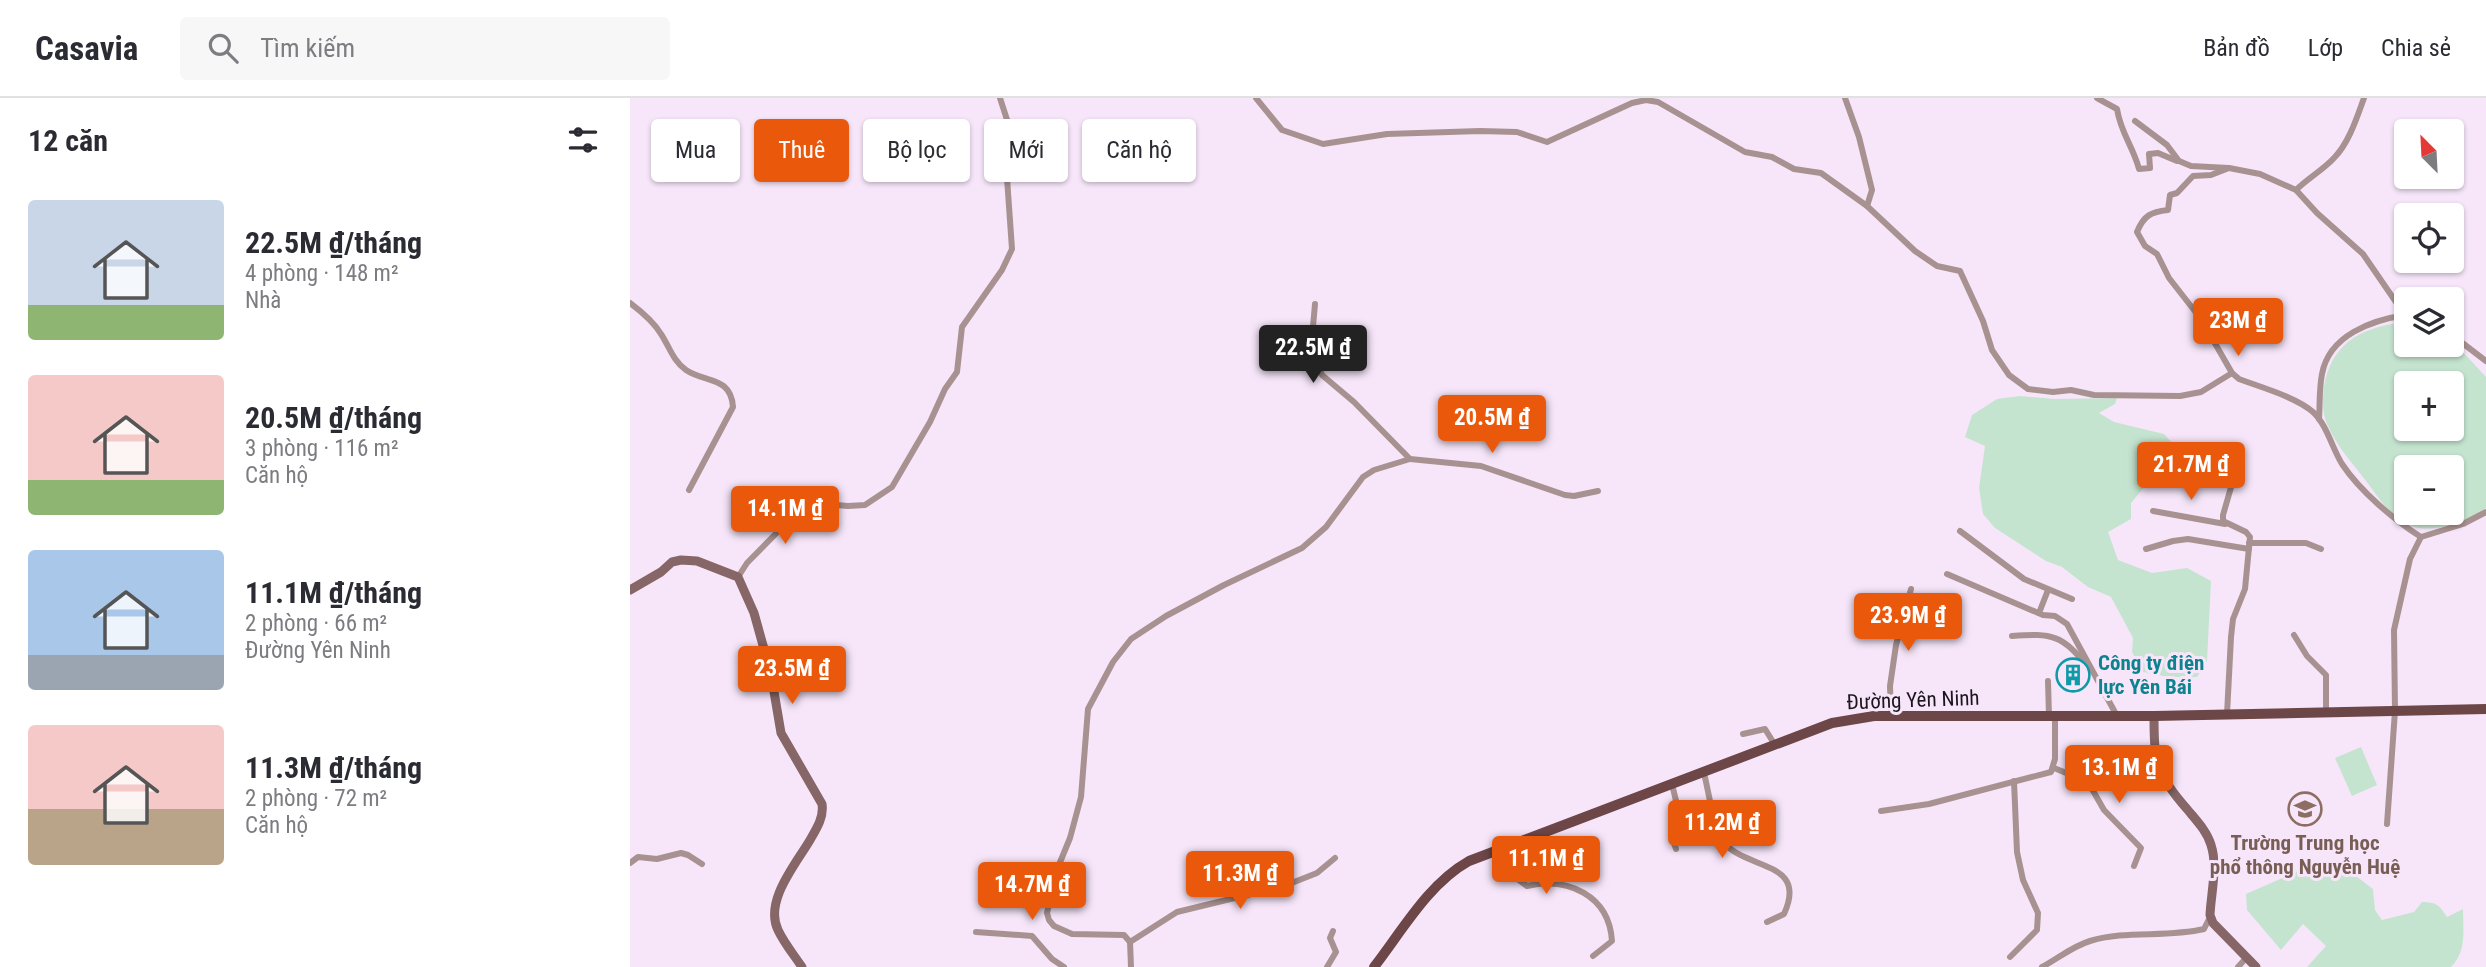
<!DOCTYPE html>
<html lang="vi">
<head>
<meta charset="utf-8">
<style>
	:root { --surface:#fff; --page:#f7f7f7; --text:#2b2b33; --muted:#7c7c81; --line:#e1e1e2; --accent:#ea580c }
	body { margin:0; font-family:"Roboto Condensed",sans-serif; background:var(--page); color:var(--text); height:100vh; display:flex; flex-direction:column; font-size:26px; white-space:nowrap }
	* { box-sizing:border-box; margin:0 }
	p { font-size:23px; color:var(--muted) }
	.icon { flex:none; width:38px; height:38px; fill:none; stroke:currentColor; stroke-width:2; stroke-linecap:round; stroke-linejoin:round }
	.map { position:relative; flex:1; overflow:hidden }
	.side { display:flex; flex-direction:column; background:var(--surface); width:630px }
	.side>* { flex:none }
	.hud { position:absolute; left:21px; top:21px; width:665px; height:63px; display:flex; gap:14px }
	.needle { width:46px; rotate:336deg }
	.controls { position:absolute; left:1764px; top:21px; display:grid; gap:14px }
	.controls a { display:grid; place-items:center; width:70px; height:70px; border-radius:7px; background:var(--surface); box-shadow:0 2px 5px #0004; font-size:35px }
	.price { position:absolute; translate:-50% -60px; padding:0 16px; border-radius:7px; background:var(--accent); color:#fff; font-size:23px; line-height:46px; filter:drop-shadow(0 2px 4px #0008) }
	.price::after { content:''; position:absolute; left:50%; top:42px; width:21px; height:16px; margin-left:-10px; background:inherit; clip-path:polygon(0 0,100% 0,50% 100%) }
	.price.selected { background:#222; color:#fff }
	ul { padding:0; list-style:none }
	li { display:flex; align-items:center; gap:21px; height:175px; padding:0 28px }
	li span { display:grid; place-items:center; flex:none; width:196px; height:140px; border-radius:7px; color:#555 }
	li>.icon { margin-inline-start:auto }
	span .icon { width:84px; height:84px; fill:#fffc; stroke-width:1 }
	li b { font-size:30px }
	h2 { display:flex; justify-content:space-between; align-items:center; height:84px; padding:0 28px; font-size:30px }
	.tag { padding:0 24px; border-radius:7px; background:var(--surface); box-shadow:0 2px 5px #0004; font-size:24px; line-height:63px }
	.tag.selected { background:var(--accent); color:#fff }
	header { display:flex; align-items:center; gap:42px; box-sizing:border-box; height:98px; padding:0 35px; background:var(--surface); border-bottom:2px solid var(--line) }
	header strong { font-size:33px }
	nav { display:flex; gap:38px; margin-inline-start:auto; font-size:24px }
	.search { width:490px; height:63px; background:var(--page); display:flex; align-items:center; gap:18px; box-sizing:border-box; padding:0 24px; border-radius:7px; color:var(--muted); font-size:26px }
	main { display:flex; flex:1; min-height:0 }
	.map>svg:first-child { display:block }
	.green { fill:#c4e4d0; fill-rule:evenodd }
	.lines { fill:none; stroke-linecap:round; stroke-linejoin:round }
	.street { stroke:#a89291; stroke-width:6 }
	.secondary { stroke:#866666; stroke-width:9 }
	.primary { stroke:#6d4748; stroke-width:10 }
	.labels { text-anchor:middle; stroke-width:6; stroke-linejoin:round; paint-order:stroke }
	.culture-label { font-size:21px; font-weight:bold; fill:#0d838f; stroke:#f7e6fa; text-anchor:start }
	.street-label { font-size:21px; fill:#1b151c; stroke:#f7e6fa }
	.education-label { font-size:21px; font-weight:bold; fill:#785e54; stroke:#f7e6fa }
</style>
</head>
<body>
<header>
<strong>Casavia</strong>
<div class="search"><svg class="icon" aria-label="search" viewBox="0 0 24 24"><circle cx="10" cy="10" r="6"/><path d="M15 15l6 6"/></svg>Tìm kiếm</div>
<nav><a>Bản đồ</a><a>Lớp</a><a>Chia sẻ</a></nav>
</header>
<main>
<section class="side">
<h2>12 căn<svg class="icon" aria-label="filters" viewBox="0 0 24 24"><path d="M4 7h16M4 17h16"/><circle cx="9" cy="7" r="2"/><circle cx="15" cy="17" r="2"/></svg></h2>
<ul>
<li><span style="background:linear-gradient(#c9d6e8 75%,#8fb573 0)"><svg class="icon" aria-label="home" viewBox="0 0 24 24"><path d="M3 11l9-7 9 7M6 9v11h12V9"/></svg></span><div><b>22.5M ₫/tháng</b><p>4 phòng · 148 m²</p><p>Nhà</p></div></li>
<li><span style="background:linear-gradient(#f6c9c9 75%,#8fb573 0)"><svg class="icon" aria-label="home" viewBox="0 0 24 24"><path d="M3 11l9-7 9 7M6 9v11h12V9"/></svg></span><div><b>20.5M ₫/tháng</b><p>3 phòng · 116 m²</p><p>Căn hộ</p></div></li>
<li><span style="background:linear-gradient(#a9c7e8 75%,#9aa5b1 0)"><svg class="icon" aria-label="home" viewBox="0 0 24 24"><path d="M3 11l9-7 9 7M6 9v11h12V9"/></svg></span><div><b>11.1M ₫/tháng</b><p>2 phòng · 66 m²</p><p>Đường Yên Ninh</p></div></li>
<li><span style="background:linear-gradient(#f6c9c9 60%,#b9a48a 0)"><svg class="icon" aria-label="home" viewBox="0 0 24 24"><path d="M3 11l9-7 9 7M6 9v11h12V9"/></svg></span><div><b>11.3M ₫/tháng</b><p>2 phòng · 72 m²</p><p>Căn hộ</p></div></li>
</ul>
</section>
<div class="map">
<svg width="1856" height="869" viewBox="0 0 1856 869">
	<rect width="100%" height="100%" fill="#f7e6fa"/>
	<g class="green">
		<path d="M1768,225l8,1v21l46,-1 10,7 24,26v131c-17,12 -49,25 -71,19 -21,-5 -37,-30 -49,-46 -13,-17 -28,-33 -37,-53 -7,-13 -7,-27 -5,-41 7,-42 34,-58 74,-64zM1776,285h46v46h-46zM1776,369h46v46h-46z"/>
		<path d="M1390,298l35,3 62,-1 -2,6 -16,9 15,9 50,12 10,11 -8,16 -35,42v16l-23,13 10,28 34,13 35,-5 24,13 -4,80 -10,16h-29l-25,-5 -11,-20 1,-14 -22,-41 -23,-10 -26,-20 -16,-6 -51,-33 -12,-14 -4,-26 6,-42 -20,-9 7,-22 25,-16z"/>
		<path d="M1731,649l16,38 -25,11 -17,-38z"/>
		<path d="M1714,769l29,22 2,21 7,10 32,-8 8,-10c15,0 18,4 25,15l16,-8c0,20 4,43 -12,58h-144l19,-21 -23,-22 -22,26 -34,-40 -1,-16 52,-23z"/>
	</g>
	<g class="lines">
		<g class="street">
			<path d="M626,0l26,32 41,14 64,-10 93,-3 37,1 30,10 85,-39 14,-3 12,2 87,50 27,5 22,12 27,4 46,33 48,45 22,15 23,5 23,50 9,29 17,25 19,14 25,3 18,-2 23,5 86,1 21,-4 31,-19"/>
			<path d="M1215,0l14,39 13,53 -5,16"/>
			<path d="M1467,0l20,11c4,25 16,37 22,60l11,-1 -1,-14 9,-1 19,8"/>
			<path d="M1505,23l32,24 12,16 12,5 38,2 31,6 36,16 21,23 46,41 35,51 8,7"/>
			<path d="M1599,70l-18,7 -18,1 -16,17 -7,2 -2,15c-17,2 -24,5 -31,22l8,14 12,8 12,24 32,41 31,54 7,6c21,8 57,18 74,33 14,13 19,36 29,52 18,27 52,56 79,73"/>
			<path d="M1666,92c12,-12 27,-20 38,-32 15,-15 23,-41 30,-60"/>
			<path d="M0,205c12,9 23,18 31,31 8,12 12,27 25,36 19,13 45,6 47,37l-44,83"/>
			<path d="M685,206l-3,34 2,18 8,19 32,27 56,57 71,7 84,29 9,1 24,-5"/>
			<path d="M1822,237l34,26"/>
			<path d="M1689,321c1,-15 0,-30 3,-45 7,-39 50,-54 84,-59"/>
			<path d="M1523,413l72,13"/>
			<path d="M1330,433l64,48 48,20"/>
			<path d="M1619,445h57l15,6"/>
			<path d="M1516,451l27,-8 15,-2 61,10"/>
			<path d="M1317,476l96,41 12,1 12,8 50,92"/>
			<path d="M108,479l9,-14 56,-57 10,-3 35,3 17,-1 27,-18 38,-65 15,-33 12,-17 5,-45 40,-57 10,-21 -5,-71 3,-49 -10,-31"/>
			<path d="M1409,515l9,-23"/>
			<path d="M1664,537l13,21 19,19v37"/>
			<path d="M1382,538c41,-3 50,-1 76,31"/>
			<path d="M1418,583l1,35"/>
			<path d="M1597,616l4,-77 2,-18 12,-30 5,-52 -4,-5 -23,-11v-6l13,-45"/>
			<path d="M1261,618l-1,-30 6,-41 15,-56"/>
			<path d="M1113,636l22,-5 10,16"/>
			<path d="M1424,670l34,14 16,28 37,38 -7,18"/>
			<path d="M1074,675c5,20 9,53 20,69 20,28 85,18 60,72l-17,8"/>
			<path d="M1042,686l5,21 -6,30 5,14"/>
			<path d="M1251,713l48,-7 122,-32 4,-13v-43"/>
			<path d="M1757,726l8,-113 -1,-81 16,-71 11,-22 42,-13 23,-12"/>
			<path d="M869,753l6,22 14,7 8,6c41,-9 82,9 85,55l-19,15"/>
			<path d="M0,765l8,-6 19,2 24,-6 7,2 14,9"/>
			<path d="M346,834l56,4 20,23 12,8"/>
			<path d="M500,844l47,-30 107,-26 33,-13 18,-15"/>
			<path d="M1380,859l27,-27 1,-17 -15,-33 -6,-28 -3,-71"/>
			<path d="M501,869l-1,-25 -6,-7 -52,-1 -18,-8 -5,-6 -2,-7 9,-41 14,-34 11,-41 7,-88 25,-47 18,-23 35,-23 58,-31 78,-37 24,-21 37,-50 11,-7 36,-11"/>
			<path d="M697,869l9,-15 -6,-14 3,-7"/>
			<path d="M1412,869c15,-8 31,-21 48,-26 36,-11 76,-3 114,-12l6,-12"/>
			<path d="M1608,869l8,-9"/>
		</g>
		<g class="secondary">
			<path d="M0,492l31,-18 11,-10 9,-2 16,1 41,16 16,36 17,61 10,59 41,71c2,13 -5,24 -12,36 -14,24 -46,61 -32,90 6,13 16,25 24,37"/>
			<path d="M1524,618c0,46 2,58 33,93 9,11 20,22 24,36 7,21 0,48 -1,70l3,8 43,44"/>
		</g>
		<path class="primary" d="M744,869c28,-36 54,-83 95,-106l363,-138 42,-7h280l332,-7"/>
	</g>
	<defs>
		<symbol id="building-ring" viewBox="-11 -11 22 22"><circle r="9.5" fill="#f7e6fa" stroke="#0f9aa8" stroke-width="1.5"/><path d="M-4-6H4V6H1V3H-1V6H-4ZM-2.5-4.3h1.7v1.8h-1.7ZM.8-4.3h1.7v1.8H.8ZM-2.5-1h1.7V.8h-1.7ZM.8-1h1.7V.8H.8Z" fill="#0f9aa8"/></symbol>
		<symbol id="school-ring" viewBox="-11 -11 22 22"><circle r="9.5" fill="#f7e6fa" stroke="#8d6e63" stroke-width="1.5"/><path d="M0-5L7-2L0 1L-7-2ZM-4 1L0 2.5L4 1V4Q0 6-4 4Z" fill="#8d6e63"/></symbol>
	</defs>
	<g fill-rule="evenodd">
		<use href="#building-ring" x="1424" y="558" width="38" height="38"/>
		<use href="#school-ring" x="1656" y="692" width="38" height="38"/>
	</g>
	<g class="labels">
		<g class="culture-label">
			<text x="1468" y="572">Công ty điện<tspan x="1468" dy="24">lực Yên Bái</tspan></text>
		</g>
		<g class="street-label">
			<text transform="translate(1283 602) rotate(-2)" y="7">Đường Yên Ninh</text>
		</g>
		<g class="education-label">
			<text x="1675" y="752">Trường Trung học<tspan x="1675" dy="24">phổ thông Nguyễn Huệ</tspan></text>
		</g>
	</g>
</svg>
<div class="controls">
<a><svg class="needle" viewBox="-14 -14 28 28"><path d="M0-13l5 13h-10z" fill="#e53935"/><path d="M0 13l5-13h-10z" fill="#7c7c81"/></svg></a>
<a><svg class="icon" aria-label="locate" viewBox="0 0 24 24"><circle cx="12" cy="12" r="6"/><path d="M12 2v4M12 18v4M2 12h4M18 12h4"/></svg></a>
<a><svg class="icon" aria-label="layers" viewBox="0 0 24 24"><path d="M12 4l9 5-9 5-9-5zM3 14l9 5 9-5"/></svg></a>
<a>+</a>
<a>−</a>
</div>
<b class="price" style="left:1608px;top:260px">23M ₫</b>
<b class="price selected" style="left:683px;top:287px">22.5M ₫</b>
<b class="price" style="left:862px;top:357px">20.5M ₫</b>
<b class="price" style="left:1561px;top:404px">21.7M ₫</b>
<b class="price" style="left:155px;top:448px">14.1M ₫</b>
<b class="price" style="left:1278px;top:555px">23.9M ₫</b>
<b class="price" style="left:162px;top:608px">23.5M ₫</b>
<b class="price" style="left:1489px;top:707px">13.1M ₫</b>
<b class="price" style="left:1092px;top:762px">11.2M ₫</b>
<b class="price" style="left:916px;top:798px">11.1M ₫</b>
<b class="price" style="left:610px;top:813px">11.3M ₫</b>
<b class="price" style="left:402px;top:824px">14.7M ₫</b>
<div class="hud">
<a class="tag">Mua</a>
<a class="tag selected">Thuê</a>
<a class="tag">Bộ lọc</a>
<a class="tag">Mới</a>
<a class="tag">Căn hộ</a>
</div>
</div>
</main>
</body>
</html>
